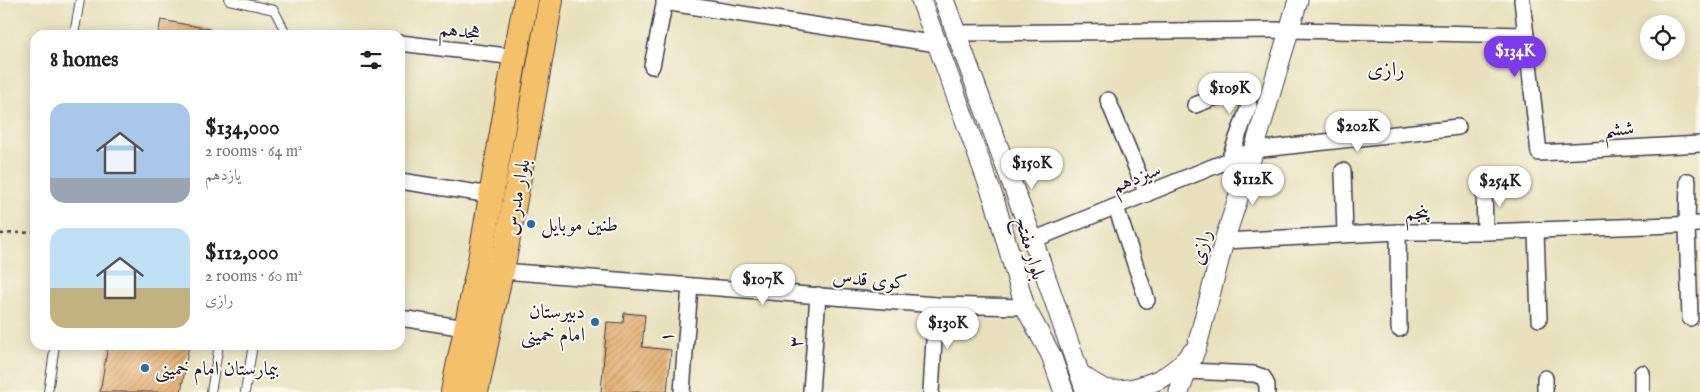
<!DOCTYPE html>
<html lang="en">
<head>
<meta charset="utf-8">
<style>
	:root { --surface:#fff; --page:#f2f2f2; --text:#222; --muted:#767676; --accent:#7c3aed }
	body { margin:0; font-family:"IM FELL English",Amiri,serif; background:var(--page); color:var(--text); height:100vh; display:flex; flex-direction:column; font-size:19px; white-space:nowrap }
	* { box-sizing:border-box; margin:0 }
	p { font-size:16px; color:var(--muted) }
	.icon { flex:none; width:28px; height:28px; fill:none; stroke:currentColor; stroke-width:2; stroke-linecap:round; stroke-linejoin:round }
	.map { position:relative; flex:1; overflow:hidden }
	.details { position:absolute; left:30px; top:30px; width:375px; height:320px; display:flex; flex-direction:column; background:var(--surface); border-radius:15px; box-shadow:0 2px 12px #0003 }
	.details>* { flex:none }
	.buttons { position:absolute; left:1640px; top:15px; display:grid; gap:10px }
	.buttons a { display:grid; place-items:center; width:45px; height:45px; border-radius:50%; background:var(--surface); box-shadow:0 2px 12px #0003; font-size:25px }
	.price { position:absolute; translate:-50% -42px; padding:0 11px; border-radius:18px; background:#fff; color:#222; font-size:16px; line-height:32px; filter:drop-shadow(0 1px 2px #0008) }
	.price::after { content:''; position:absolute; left:50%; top:30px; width:15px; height:11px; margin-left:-8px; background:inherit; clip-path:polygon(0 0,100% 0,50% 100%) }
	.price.selected { background:var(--accent); color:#fff }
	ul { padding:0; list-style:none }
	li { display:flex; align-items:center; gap:15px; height:125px; padding:0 20px }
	li span { display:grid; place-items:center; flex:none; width:140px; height:100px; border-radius:15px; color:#555 }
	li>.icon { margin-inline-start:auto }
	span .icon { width:60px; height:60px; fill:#fffc; stroke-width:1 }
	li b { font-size:21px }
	h2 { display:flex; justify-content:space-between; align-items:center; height:60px; padding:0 20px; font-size:21px }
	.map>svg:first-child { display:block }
	.building { fill:url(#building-hatch) }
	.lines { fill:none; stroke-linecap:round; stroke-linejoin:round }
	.service-casing { stroke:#403e4e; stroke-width:10 }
	.minor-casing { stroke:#403e4e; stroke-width:18 }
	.tertiary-casing { stroke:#403e4e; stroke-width:21 }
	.primary-casing { stroke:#403e4e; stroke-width:26 }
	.path { stroke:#403e4e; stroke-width:2.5; stroke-dasharray:4 4; stroke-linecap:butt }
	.service { stroke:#fff; stroke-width:8 }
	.minor { stroke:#fff; stroke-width:15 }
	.tertiary { stroke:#fff; stroke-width:19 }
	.primary { stroke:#f4c16b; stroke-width:24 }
	.poi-dot { fill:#1f6fb2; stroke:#fbf7ec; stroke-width:2 }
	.labels { text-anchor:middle; stroke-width:4; stroke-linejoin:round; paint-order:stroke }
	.street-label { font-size:20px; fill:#22223b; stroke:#fbf7ec }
	.poi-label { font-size:20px; fill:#22223b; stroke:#fbf7ec; text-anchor:start }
	.neighbourhood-label { font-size:21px; fill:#22223b; stroke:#fbf7ec }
</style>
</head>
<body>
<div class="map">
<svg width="1700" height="392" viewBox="0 0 1700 392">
	<defs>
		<pattern id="building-hatch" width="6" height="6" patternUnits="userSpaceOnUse" patternTransform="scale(1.25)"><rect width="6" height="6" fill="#e1a864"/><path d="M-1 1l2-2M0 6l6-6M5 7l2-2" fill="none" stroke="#b68854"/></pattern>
	</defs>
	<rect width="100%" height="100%" fill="#fbf7ec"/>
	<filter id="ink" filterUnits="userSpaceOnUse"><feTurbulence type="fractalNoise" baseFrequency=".02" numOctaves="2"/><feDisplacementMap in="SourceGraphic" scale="10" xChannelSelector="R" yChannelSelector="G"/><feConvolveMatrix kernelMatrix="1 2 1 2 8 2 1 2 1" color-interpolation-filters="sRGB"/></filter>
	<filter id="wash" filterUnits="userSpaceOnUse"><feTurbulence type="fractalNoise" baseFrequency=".0096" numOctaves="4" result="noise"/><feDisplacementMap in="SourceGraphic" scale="20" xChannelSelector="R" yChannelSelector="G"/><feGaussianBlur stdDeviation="1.12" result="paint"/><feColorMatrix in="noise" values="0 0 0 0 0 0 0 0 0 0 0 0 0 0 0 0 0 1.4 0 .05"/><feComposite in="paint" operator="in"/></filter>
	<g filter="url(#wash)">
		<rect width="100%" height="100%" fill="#e7e0ba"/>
		<g id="blocks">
			<g class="building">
				<path d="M161,20l49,9v6h-52z"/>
				<path d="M624,313l21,2 -3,32 29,3 -4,42h-66l6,-70 16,1z"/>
				<path d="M108,345h81l-8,47h-81z"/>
			</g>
		</g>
	</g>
	<g filter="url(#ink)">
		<use href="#blocks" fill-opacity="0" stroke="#403e4e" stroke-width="1"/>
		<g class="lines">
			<defs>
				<g id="service">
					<path d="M229,0l45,10 13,25"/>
					<path d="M74,35l6,-35"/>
					<path d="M48,392l7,-47"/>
					<path d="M211,392l8,-47"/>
					<path d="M245,392l8,-47"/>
				</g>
				<g id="minor">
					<path d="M1522,0l17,153 161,-9"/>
					<path d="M664,2l273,42"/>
					<path d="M956,33l334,-3 236,5"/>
					<path d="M400,43l115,14"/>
					<path d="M652,66l13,-66"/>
					<path d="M1108,100l39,94"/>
					<path d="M1195,105l37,-14 14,3 3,12 -20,54"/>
					<path d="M1343,171l2,63"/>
					<path d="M400,181l91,14"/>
					<path d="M1688,181l-1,44 3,93"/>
					<path d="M1484,185l1,47"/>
					<path d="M1116,207l31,93"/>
					<path d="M1536,231l3,88"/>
					<path d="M1398,232l1,97"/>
					<path d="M1033,240l221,-90 204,-23"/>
					<path d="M1224,241l174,-9h87l215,-8"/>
					<path d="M502,271l434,34 89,2"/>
					<path d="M400,318l66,10"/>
					<path d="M1188,371l66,3 9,3 4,8v7"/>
					<path d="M1642,373v19"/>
					<path d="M682,392l8,-106"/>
					<path d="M811,392l7,-97"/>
					<path d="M931,392l5,-87"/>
					<path d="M1545,392v-14"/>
				</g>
				<g id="tertiary">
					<path d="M921,0l74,202 30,105 26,48 13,37"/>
					<path d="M944,0l89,240 53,152"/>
					<path d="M1079,373c8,6 17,13 27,16 7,2 16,1 23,0 26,-5 46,-15 62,-36"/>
					<path d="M1179,392l18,-46 27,-105 30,-91 44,-150"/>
				</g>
				<g id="primary">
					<path d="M453,392l26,-126 36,-209 11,-57"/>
					<path d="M476,392l25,-121h1l49,-271"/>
				</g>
			</defs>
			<use href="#service" class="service-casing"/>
			<use href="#minor" class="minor-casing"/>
			<use href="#tertiary" class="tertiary-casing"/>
			<use href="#primary" class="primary-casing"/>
			<path class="path" d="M0,234l35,-2"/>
			<use href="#service" class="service"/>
			<use href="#minor" class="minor"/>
			<use href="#tertiary" class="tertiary"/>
			<use href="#primary" class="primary"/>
		</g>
	</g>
	<g class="poi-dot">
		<circle cx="531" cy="224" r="5"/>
		<circle cx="595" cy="322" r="5"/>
		<circle cx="145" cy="368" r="5"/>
	</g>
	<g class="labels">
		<g class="street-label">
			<text transform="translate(460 30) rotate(7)" y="7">هجدهم</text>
			<text transform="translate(1619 128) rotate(-3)" y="7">ششم</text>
			<text transform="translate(1136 177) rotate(-22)" y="7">سیزدهم</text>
			<text transform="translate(516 197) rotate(-80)" y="7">بلوار مدرس</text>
			<text x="1417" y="219">پنجم</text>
			<text transform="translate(1200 247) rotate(-75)" y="7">رازی</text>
			<text transform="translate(1031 248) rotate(74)" y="7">بلوار مفتح</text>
			<text transform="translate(870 279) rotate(5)" y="7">کوی قدس</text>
			<text transform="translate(666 337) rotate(-86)" y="7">۱</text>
			<text transform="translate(795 342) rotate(-86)" y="7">۳</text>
		</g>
		<g class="poi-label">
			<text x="541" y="231">طنین موبایل</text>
			<text x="585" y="318" text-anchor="end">دبیرستان<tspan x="585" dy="23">امام خمینی</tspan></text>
			<text x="155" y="375">بیمارستان امام خمینی</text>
		</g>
		<g class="neighbourhood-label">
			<text x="1386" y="76">رازی</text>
		</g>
	</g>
</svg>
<div class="buttons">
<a><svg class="icon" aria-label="locate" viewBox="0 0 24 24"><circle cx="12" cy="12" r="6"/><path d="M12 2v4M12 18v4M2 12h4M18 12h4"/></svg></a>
</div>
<b class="price selected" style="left:1515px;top:78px">$134K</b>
<b class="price" style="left:1230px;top:115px">$109K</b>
<b class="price" style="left:1358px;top:153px">$202K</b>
<b class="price" style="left:1032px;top:190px">$150K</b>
<b class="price" style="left:1253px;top:206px">$112K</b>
<b class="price" style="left:1500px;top:208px">$254K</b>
<b class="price" style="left:763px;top:306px">$107K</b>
<b class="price" style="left:948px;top:350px">$130K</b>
<section class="details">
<h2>8 homes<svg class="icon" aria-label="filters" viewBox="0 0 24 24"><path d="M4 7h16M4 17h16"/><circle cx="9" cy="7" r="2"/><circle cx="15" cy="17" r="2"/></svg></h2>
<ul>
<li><span style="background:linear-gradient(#a9c7e8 75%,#9aa5b1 0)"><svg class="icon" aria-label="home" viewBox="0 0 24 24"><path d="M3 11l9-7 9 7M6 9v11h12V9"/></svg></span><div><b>$134,000</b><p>2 rooms · 64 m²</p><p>یازدهم</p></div></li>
<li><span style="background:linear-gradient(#bfe0f5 60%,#c2b280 0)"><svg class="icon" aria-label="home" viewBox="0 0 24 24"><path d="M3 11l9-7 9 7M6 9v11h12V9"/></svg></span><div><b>$112,000</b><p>2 rooms · 60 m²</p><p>رازی</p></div></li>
</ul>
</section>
</div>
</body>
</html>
